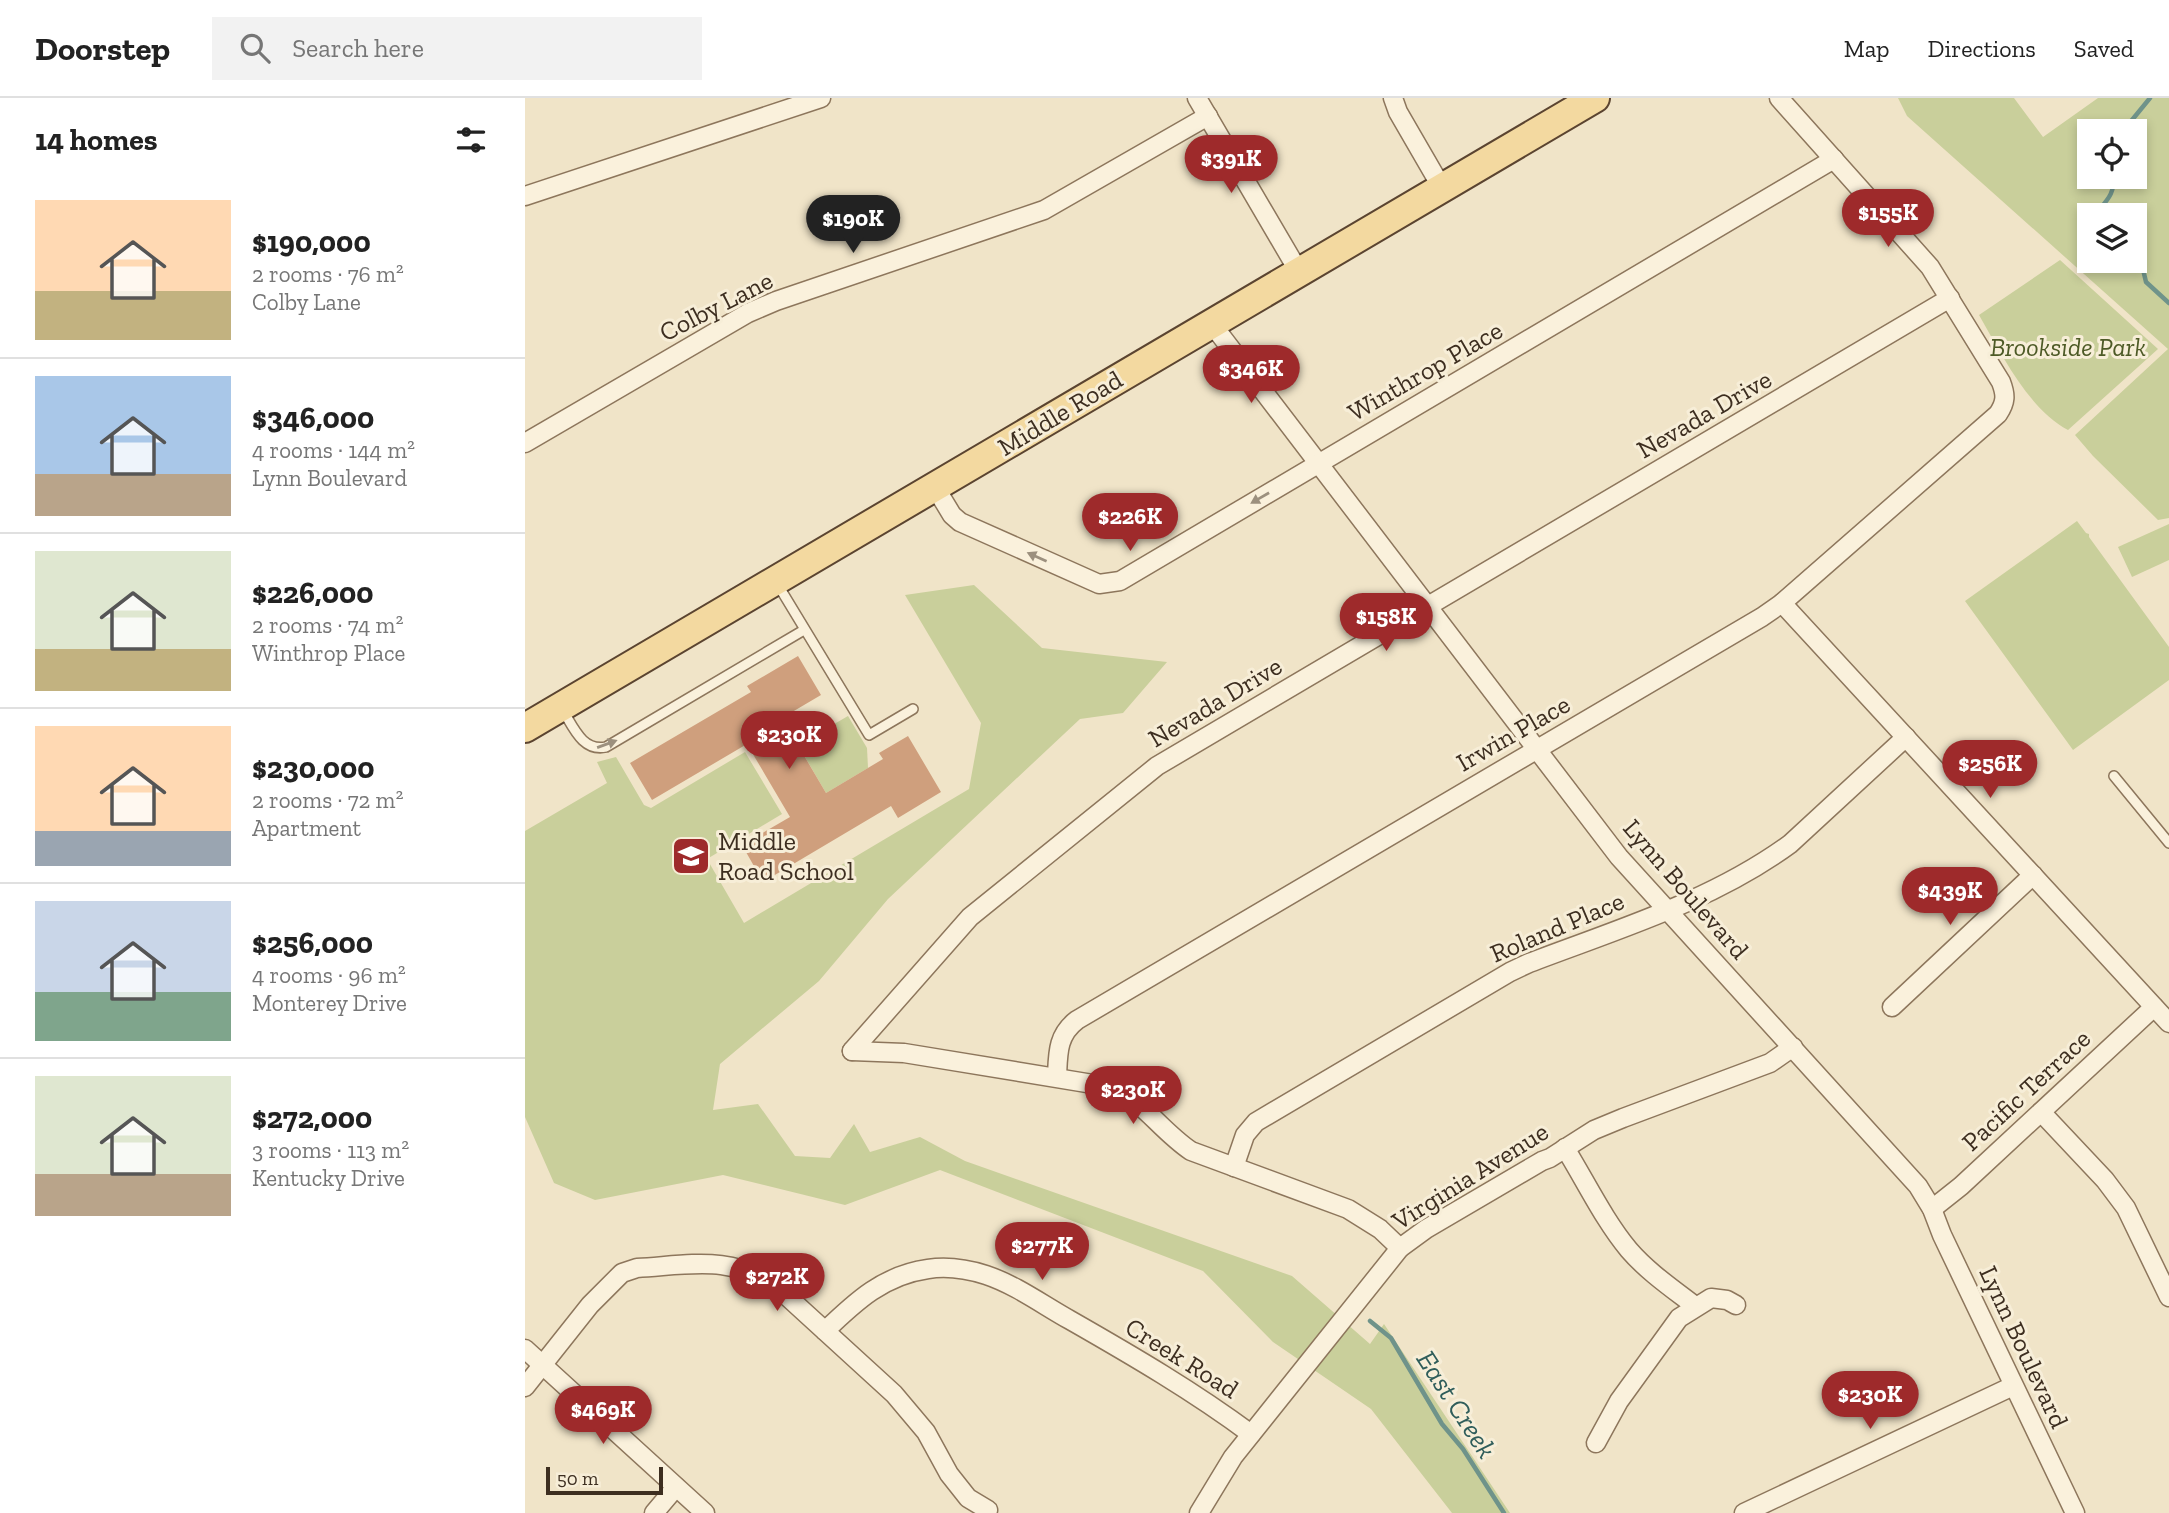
<!DOCTYPE html>
<html lang="en">
<head>
<meta charset="utf-8">
<style>
	:root { --surface:#fff; --page:#f2f2f2; --text:#222; --muted:#767676; --line:#e0e0e0; --accent:#9e2a2b }
	body { margin:0; font-family:"Zilla Slab",serif; background:var(--page); color:var(--text); height:100vh; display:flex; flex-direction:column; font-size:26px; white-space:nowrap }
	* { box-sizing:border-box; margin:0 }
	p { font-size:23px; color:var(--muted) }
	.icon { flex:none; width:38px; height:38px; fill:none; stroke:currentColor; stroke-width:2; stroke-linecap:round; stroke-linejoin:round }
	.map { position:relative; flex:1; overflow:hidden }
	.details { display:flex; flex-direction:column; background:var(--surface); width:525px }
	.details>* { flex:none }
	.buttons { position:absolute; left:1552px; top:21px; display:grid; gap:14px }
	.buttons a { display:grid; place-items:center; width:70px; height:70px; border-radius:0px; background:var(--surface); box-shadow:0 4px 10px #0003; font-size:35px }
	.scale { position:absolute; left:21px; bottom:18px; width:117px; box-sizing:border-box; padding-left:7px; border:4px solid #3d2e20; border-top:0; font-size:19px; line-height:24px; white-space:nowrap; color:#3d2e20; -webkit-text-stroke:5px #f7eed8; paint-order:stroke }
	.price { position:absolute; translate:-50% -60px; padding:0 16px; border-radius:24px; background:var(--accent); color:#fff; font-size:23px; line-height:46px; filter:drop-shadow(0 2px 4px #0008) }
	.price::after { content:''; position:absolute; left:50%; top:42px; width:21px; height:16px; margin-left:-10px; background:inherit; clip-path:polygon(0 0,100% 0,50% 100%) }
	.price.active { background:#222; color:#fff }
	ul { padding:0; list-style:none }
	li { display:flex; align-items:center; gap:21px; height:175px; padding:0 35px }
	li+li { border-top:2px solid var(--line) }
	li span { display:grid; place-items:center; flex:none; width:196px; height:140px; border-radius:0px; color:#555 }
	li>.icon { margin-inline-start:auto }
	span .icon { width:84px; height:84px; fill:#fffc; stroke-width:1 }
	li b { font-size:30px }
	h2 { display:flex; justify-content:space-between; align-items:center; height:84px; padding:0 35px; font-size:30px }
	header { display:flex; align-items:center; gap:42px; box-sizing:border-box; height:98px; padding:0 35px; background:var(--surface); border-bottom:2px solid var(--line) }
	header strong { font-size:33px }
	nav { display:flex; gap:38px; margin-inline-start:auto; font-size:24px }
	.search { width:490px; height:63px; background:var(--page); display:flex; align-items:center; gap:18px; box-sizing:border-box; padding:0 24px; border-radius:0px; color:var(--muted); font-size:26px }
	main { display:flex; flex:1; min-height:0 }
	.map>svg:first-child { display:block }
	.green { fill:#c9cf9b; fill-rule:evenodd }
	.lines { fill:none; stroke-linecap:round; stroke-linejoin:round }
	.stream { stroke:#6f938a; stroke-width:4.5 }
	.building { fill:#cf9f7d }
	.service-casing { stroke:#8d765c; stroke-width:12 }
	.minor-casing { stroke:#8d765c; stroke-width:21 }
	.primary-casing { stroke:#5b4430; stroke-width:32 }
	.service { stroke:#faf1dc; stroke-width:9 }
	.minor { stroke:#faf1dc; stroke-width:18 }
	.primary { stroke:#f3d9a0; stroke-width:28 }
	.oneway { fill:#9c907e }
	.labels { text-anchor:middle; stroke-width:6; stroke-linejoin:round; paint-order:stroke }
	.street-label { font-size:26px; fill:#3d2e20; stroke:#f7eed8 }
	.park-label { font-size:26px; font-style:italic; fill:#4d5a26; stroke:#f7eed8 }
	.poi-label { font-size:26px; fill:#3d2e20; stroke:#f7eed8; text-anchor:start }
	.water-label { font-size:28px; font-style:italic; fill:#2f5d5a; stroke:#f7eed8 }
</style>
</head>
<body>
<header>
<strong>Doorstep</strong>
<div class="search"><svg class="icon" aria-label="search" viewBox="0 0 24 24"><circle cx="10" cy="10" r="6"/><path d="M15 15l6 6"/></svg>Search here</div>
<nav><a>Map</a><a>Directions</a><a>Saved</a></nav>
</header>
<main>
<section class="details">
<h2>14 homes<svg class="icon" aria-label="filters" viewBox="0 0 24 24"><path d="M4 7h16M4 17h16"/><circle cx="9" cy="7" r="2"/><circle cx="15" cy="17" r="2"/></svg></h2>
<ul>
<li><span style="background:linear-gradient(#ffd9b3 65%,#c2b280 0)"><svg class="icon" aria-label="home" viewBox="0 0 24 24"><path d="M3 11l9-7 9 7M6 9v11h12V9"/></svg></span><div><b>$190,000</b><p>2 rooms · 76 m²</p><p>Colby Lane</p></div></li>
<li><span style="background:linear-gradient(#a9c7e8 70%,#b9a48a 0)"><svg class="icon" aria-label="home" viewBox="0 0 24 24"><path d="M3 11l9-7 9 7M6 9v11h12V9"/></svg></span><div><b>$346,000</b><p>4 rooms · 144 m²</p><p>Lynn Boulevard</p></div></li>
<li><span style="background:linear-gradient(#dfe7d0 70%,#c2b280 0)"><svg class="icon" aria-label="home" viewBox="0 0 24 24"><path d="M3 11l9-7 9 7M6 9v11h12V9"/></svg></span><div><b>$226,000</b><p>2 rooms · 74 m²</p><p>Winthrop Place</p></div></li>
<li><span style="background:linear-gradient(#ffd9b3 75%,#9aa5b1 0)"><svg class="icon" aria-label="home" viewBox="0 0 24 24"><path d="M3 11l9-7 9 7M6 9v11h12V9"/></svg></span><div><b>$230,000</b><p>2 rooms · 72 m²</p><p>Apartment</p></div></li>
<li><span style="background:linear-gradient(#c9d6e8 65%,#7fa58c 0)"><svg class="icon" aria-label="home" viewBox="0 0 24 24"><path d="M3 11l9-7 9 7M6 9v11h12V9"/></svg></span><div><b>$256,000</b><p>4 rooms · 96 m²</p><p>Monterey Drive</p></div></li>
<li><span style="background:linear-gradient(#dfe7d0 70%,#b9a48a 0)"><svg class="icon" aria-label="home" viewBox="0 0 24 24"><path d="M3 11l9-7 9 7M6 9v11h12V9"/></svg></span><div><b>$272,000</b><p>3 rooms · 113 m²</p><p>Kentucky Drive</p></div></li>
</ul>
</section>
<div class="map">
<svg width="1644" height="1415" viewBox="0 0 1644 1415">
	<rect width="100%" height="100%" fill="#f0e4c8"/>
	<g class="green">
		<path d="M1373,0h116l29,39 55,-39h71v420l-11,2 -65,-64 -18,-21 93,-86 -261,-233zM1564,33h46v46h-46zM1564,117h46v46h-46z"/>
		<path d="M1535,162l98,89 -90,81c-40,-21 -67,-77 -89,-115z"/>
		<path d="M1552,423l9,12 3,1v3l80,110v33l-96,70 -108,-149z"/>
		<path d="M1644,426v36l-37,17 -14,-30z"/>
		<path d="M449,487l68,63 125,14 -44,51 -43,6 -192,180 -69,82 -99,83 -7,46 45,-6 37,52 35,2 24,-34 16,28 50,-15 45,24 327,115 78,68 14,-20 126,189h-58l-81,-104 -98,-67 -70,-71 -263,-101 -95,35 -122,-30 -128,25 -41,-17 -29,-66v-286l82,-48 -10,-21 19,-5 28,48 7,3 94,-56 37,62 -75,45 37,64 225,-134 12,-66 -76,-128z"/>
		<path d="M323,618l19,32 1,20 -42,25 -28,-48z"/>
	</g>
	<g class="lines">
		<g class="stream">
			<path d="M1598,33l27,-33"/>
			<path d="M1570,117c9,-12 22,-22 17,-38"/>
			<path d="M1610,152l7,15 4,17 23,21"/>
			<path d="M845,1223l21,17 51,86 21,25 41,64"/>
		</g>
	</g>
	<path class="building" d="M273,558l23,39 -39,23 44,75 57,-34 -4,-6 29,-17 33,56 -43,26 -7,-12 -128,76 -21,-37 48,-28 -43,-73 -95,56 -22,-37 121,-71 -4,-6z"/>
	<g class="lines">
		<defs>
			<g id="service">
				<path d="M253,487l91,150 44,-26"/>
				<path d="M37,611c11,17 20,43 44,38l198,-117"/>
				<path d="M1589,678l55,67"/>
			</g>
			<g id="minor">
				<path d="M672,0l102,174"/>
				<path d="M868,0l5,14 44,76"/>
				<path d="M0,98l296,-98"/>
				<path d="M687,226l407,533 299,329 14,23 10,26 133,278"/>
				<path d="M0,345l223,-130 28,-12 268,-91 164,-94"/>
				<path d="M410,389l17,28 8,7 139,62 21,-3 714,-422"/>
				<path d="M1257,505l387,420"/>
				<path d="M1367,909l141,-132"/>
				<path d="M327,953l118,-134 187,-151 793,-468"/>
				<path d="M327,953l52,2 213,35c28,17 47,45 74,63l157,58 32,20 20,19"/>
				<path d="M532,979c1,-23 0,-42 20,-57l685,-403 20,-14 216,-189c8,-12 8,-19 3,-32l-71,-115 -151,-169"/>
				<path d="M1516,1014l64,68 21,28 43,89"/>
				<path d="M1040,1050c21,34 39,72 64,102 19,22 44,39 66,56"/>
				<path d="M709,1069l11,-32 11,-13 254,-150 19,-9c89,-34 183,-62 261,-119l116,-107"/>
				<path d="M1407,1111l29,-23 193,-179"/>
				<path d="M300,1233c31,-30 59,-56 103,-62 19,-3 39,0 58,6 30,10 57,30 84,45 63,36 123,71 181,114"/>
				<path d="M0,1251l180,164"/>
				<path d="M0,1289l65,-82 32,-32 15,-5c53,-3 95,-14 141,20l116,106 32,38 23,42 19,24 20,12"/>
				<path d="M1071,1345l23,-42 60,-83 32,-20 16,2 9,5"/>
				<path d="M129,1415l22,-26"/>
				<path d="M674,1415l34,-56 167,-209 26,-19 116,-68 8,-3 44,-28 29,-12 147,-55 23,-16"/>
				<path d="M1219,1415l269,-127"/>
			</g>
			<path id="primary" d="M0,630l1070,-630"/>
		</defs>
		<use href="#service" class="service-casing"/>
		<use href="#minor" class="minor-casing"/>
		<use href="#primary" class="primary-casing"/>
		<use href="#service" class="service"/>
		<use href="#minor" class="minor"/>
		<use href="#primary" class="primary"/>
	</g>
	<defs><path id="oneway-solid" d="M-6-.8H1V-3.2L6.5 0L1 3.2V.8H-6Z" transform="scale(1.75)"/></defs>
	<g class="oneway">
		<use href="#oneway-solid" transform="translate(735 400) rotate(150)"/>
		<use href="#oneway-solid" transform="translate(512 459) rotate(-156)"/>
		<use href="#oneway-solid" transform="translate(82 646) rotate(-20)"/>
	</g>
	<defs>
		<symbol id="school-square" viewBox="-11 -11 22 22"><rect x="-9" y="-9" width="18" height="18" rx="4" fill="#9e2a2b" stroke="#f7eed8"/><path d="M0-5L7-2L0 1L-7-2ZM-4 1L0 2.5L4 1V4Q0 6-4 4Z" fill="#fff"/></symbol>
	</defs>
	<g fill-rule="evenodd">
		<use href="#school-square" x="144" y="736" width="44" height="44"/>
	</g>
	<g class="labels">
		<g class="street-label">
			<text transform="translate(191 208) rotate(-27)" y="9">Colby Lane</text>
			<text transform="translate(900 273) rotate(-30)" y="9">Winthrop Place</text>
			<text transform="translate(535 315) rotate(-31)" y="9">Middle Road</text>
			<text transform="translate(1179 316) rotate(-30)" y="9">Nevada Drive</text>
			<text transform="translate(690 604) rotate(-31)" y="9">Nevada Drive</text>
			<text transform="translate(988 635) rotate(-30)" y="9">Irwin Place</text>
			<text transform="translate(1161 791) rotate(49)" y="9">Lynn Boulevard</text>
			<text transform="translate(1032 829) rotate(-23)" y="9">Roland Place</text>
			<text transform="translate(1501 992) rotate(-43)" y="9">Pacific Terrace</text>
			<text transform="translate(945 1078) rotate(-32)" y="9">Virginia Avenue</text>
			<text transform="translate(1499 1249) rotate(65)" y="9">Lynn Boulevard</text>
			<text transform="translate(657 1260) rotate(32)" y="9">Creek Road</text>
		</g>
		<g class="park-label">
			<text x="1543" y="258">Brookside Park</text>
		</g>
		<g class="poi-label">
			<text x="193" y="752">Middle<tspan x="193" dy="30">Road School</tspan></text>
		</g>
		<g class="water-label">
			<text transform="translate(932 1306) rotate(57)" y="10">East Creek</text>
		</g>
	</g>
</svg>
<div class="buttons">
<a><svg class="icon" aria-label="locate" viewBox="0 0 24 24"><circle cx="12" cy="12" r="6"/><path d="M12 2v4M12 18v4M2 12h4M18 12h4"/></svg></a>
<a><svg class="icon" aria-label="layers" viewBox="0 0 24 24"><path d="M12 4l9 5-9 5-9-5zM3 14l9 5 9-5"/></svg></a>
</div>
<div class="scale">50 m</div>
<b class="price" style="left:706px;top:97px">$391K</b>
<b class="price" style="left:1363px;top:151px">$155K</b>
<b class="price active" style="left:328px;top:157px">$190K</b>
<b class="price" style="left:726px;top:307px">$346K</b>
<b class="price" style="left:605px;top:455px">$226K</b>
<b class="price" style="left:861px;top:555px">$158K</b>
<b class="price" style="left:264px;top:673px">$230K</b>
<b class="price" style="left:1465px;top:702px">$256K</b>
<b class="price" style="left:1425px;top:829px">$439K</b>
<b class="price" style="left:608px;top:1028px">$230K</b>
<b class="price" style="left:517px;top:1184px">$277K</b>
<b class="price" style="left:252px;top:1215px">$272K</b>
<b class="price" style="left:1345px;top:1333px">$230K</b>
<b class="price" style="left:78px;top:1348px">$469K</b>
</div>
</main>
</body>
</html>
